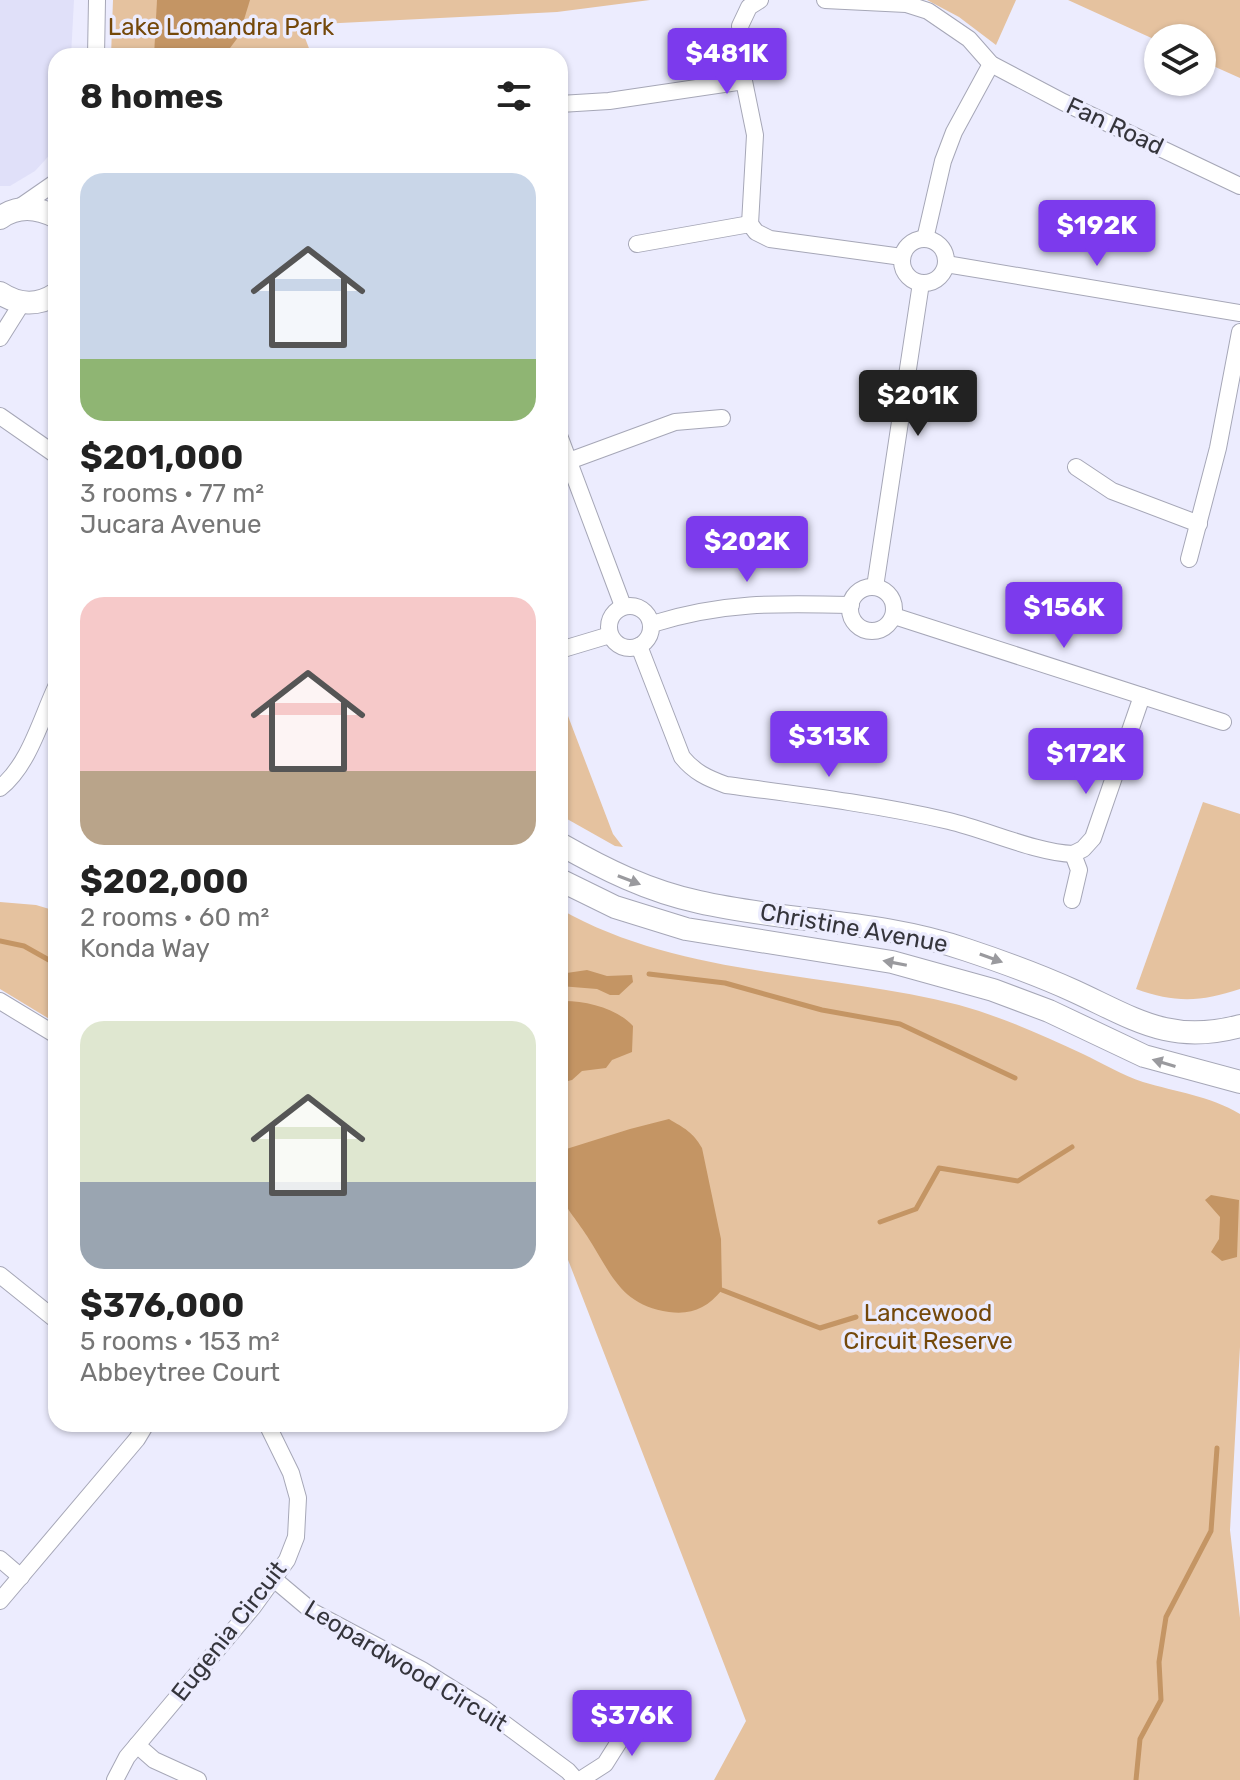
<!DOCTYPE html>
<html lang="en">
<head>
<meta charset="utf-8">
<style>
	:root { --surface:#fff; --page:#f2f2f2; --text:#222; --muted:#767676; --accent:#7c3aed }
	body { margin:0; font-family:Rubik,sans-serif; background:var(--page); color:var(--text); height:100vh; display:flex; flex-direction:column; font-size:30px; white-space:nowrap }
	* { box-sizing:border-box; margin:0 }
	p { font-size:26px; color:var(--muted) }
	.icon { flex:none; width:44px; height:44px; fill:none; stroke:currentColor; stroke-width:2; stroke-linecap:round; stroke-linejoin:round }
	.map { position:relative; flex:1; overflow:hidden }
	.side { position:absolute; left:48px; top:48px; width:520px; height:1384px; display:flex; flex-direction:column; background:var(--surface); border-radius:24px; box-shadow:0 2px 6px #0004 }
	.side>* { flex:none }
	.buttons { position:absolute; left:1144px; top:24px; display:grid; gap:16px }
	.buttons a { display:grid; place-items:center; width:72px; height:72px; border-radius:50%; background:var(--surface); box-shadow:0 2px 6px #0004; font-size:40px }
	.price { position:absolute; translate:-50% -68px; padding:0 18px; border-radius:8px; background:var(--accent); color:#fff; font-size:26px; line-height:52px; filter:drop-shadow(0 2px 4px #0008) }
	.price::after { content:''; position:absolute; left:50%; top:48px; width:24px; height:18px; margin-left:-12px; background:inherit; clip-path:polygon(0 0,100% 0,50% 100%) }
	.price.selected { background:#222; color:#fff }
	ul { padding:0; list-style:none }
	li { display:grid; align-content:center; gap:16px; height:424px; padding:0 32px }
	li span { display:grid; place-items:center; height:248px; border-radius:24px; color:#555 }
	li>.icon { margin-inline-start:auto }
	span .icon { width:144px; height:144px; fill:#fffc; stroke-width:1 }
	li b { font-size:34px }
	h2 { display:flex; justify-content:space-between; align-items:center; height:96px; padding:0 32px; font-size:34px }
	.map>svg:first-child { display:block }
	.built { fill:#e0e0f9 }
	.green { fill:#e5c29f }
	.water { fill:#c49564 }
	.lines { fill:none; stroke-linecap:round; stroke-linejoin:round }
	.stream { stroke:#c49564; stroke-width:5 }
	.minor-casing { stroke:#a6a7b7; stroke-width:18 }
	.secondary-casing { stroke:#a6a7b7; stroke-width:24 }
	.minor { stroke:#fff; stroke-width:16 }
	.secondary { stroke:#fff; stroke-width:22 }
	.oneway { fill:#9a9a9e }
	.labels { text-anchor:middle; stroke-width:7; stroke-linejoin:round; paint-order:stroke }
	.park-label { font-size:24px; fill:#74480a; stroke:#ececfe }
	.street-label { font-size:24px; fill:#35353c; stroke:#ececfe }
</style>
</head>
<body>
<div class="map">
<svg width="1240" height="1780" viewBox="0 0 1240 1780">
	<rect width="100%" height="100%" fill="#ececfe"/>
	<path class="built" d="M0,0h74l-3,56h-15v92l-21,23 -25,15h-10z"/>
	<g class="green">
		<path d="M113,0h537l-93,12 -257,13 12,31h-201z"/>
		<path d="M927,0h89l-20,45 -37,-28z"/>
		<path d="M1068,0h172v78l-38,-17v-23h-44v3z"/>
		<path d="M560,695l53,139 10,13 -8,-1 -55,-31z"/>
		<path d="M1203,802l37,12v175c-39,13 -65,14 -104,0z"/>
		<path d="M0,902l36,3 20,6v112l-56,-34z"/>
		<path d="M560,909c121,69 267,62 399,96 43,12 83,30 124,49 19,9 39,21 60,28 33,10 67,14 97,32v233l-10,183 10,88v162h-526l32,-59 -186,-482z"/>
	</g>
	<g class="water">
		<path d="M157,0h93l-11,36 -15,20h-70z"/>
		<path d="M587,970l20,6 25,-1 1,7 -14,13h-9l-13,-6 -37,-3v-12z"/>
		<path d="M560,1001c24,-1 57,7 73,25l-1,26 -20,8 -6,8 -24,3 -10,9 -12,3z"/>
		<path d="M669,1119c15,9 24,13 33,29l19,91 1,51c-15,18 -30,25 -53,22 -49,-7 -58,-39 -82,-76 -6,-10 -24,-32 -27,-41 -4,-12 0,-31 0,-44l70,-22z"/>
		<path d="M1211,1195l28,5 -2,57 -15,4 -11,-9 8,-13 1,-22 -15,-17z"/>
	</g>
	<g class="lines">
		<g class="stream">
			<path d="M0,941l24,5 32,18"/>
			<path d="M649,974l76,9 97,27 78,14 115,54"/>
			<path d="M880,1222l36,-13 23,-41 79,13 54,-34"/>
			<path d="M722,1290l98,38 36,-11"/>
			<path d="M1136,1780l4,-41 21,-39 -2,-38 7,-45 45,-86 6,-83"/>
		</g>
		<defs>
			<g id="minor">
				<path d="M825,0l81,4 22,7 41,28 22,25 72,38 177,84"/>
				<path d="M96,56l1,-56"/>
				<path d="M560,104l49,-3 135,-20"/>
				<path d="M17,209l39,-27"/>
				<path d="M750,224l5,-89 -11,-54v-27l-4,-28 9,-19 11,-7"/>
				<path d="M925,239l18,-78 11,-29 37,-68"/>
				<circle cx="924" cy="261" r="22"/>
				<path d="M637,244l113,-20 6,8 14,7 132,18"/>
				<path d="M946,264l294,49"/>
				<path d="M0,338l22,-35"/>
				<path d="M0,416l56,39"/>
				<path d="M560,438l63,168"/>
				<path d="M569,461l106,-39 47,-4"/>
				<path d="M1076,467l36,24 87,33"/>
				<path d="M1189,559l29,-111 22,-116"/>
				<circle cx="872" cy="609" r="22"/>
				<path d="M875,587l46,-304"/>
				<circle cx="630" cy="627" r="21"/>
				<path d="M894,616l329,106"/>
				<path d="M652,624c70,-22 125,-21 199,-19"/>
				<path d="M639,646l43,111c12,15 25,21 44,28 75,10 150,19 223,36 38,9 88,32 124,33"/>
				<path d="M560,650l50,-15"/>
				<path d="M0,788c29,-23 41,-69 56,-101"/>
				<path d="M1072,900l7,-30 -6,-16 10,-5 10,-11 49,-142"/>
				<path d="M0,1001l56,34"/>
				<path d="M0,1275l56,45"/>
				<path d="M0,1559l21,18"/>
				<path d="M275,1580l38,32 109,58 61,38 85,63 8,9"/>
				<path d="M0,1601l137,-162 9,-15"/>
				<path d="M137,1745l17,15 44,20"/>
				<path d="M115,1780l12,-23 126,-150 34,-47 9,-23 2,-39 -7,-25 -24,-49"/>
				<path d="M580,1780l25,-16 41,-65"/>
			</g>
			<g id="secondary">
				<path d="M0,218c18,-13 37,-11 56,-1"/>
				<path d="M0,293c18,12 38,13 56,1"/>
				<path d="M560,844c44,25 88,47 139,58 88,20 181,18 268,48 36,12 72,25 107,41 61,28 96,54 166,35"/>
				<path d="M560,880l55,27 71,22 206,33 101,28 56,21 95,45 96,26"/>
			</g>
		</defs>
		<use href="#minor" class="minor-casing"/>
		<use href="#secondary" class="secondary-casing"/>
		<use href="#minor" class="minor"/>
		<use href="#secondary" class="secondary"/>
	</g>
	<defs><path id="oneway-solid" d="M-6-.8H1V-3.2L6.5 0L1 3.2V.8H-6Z" transform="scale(2)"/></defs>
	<g class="oneway">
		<use href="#oneway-solid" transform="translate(629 880) rotate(21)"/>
		<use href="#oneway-solid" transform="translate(991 958) rotate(20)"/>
		<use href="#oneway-solid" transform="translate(895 963) rotate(-169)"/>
		<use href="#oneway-solid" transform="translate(1164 1063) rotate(-163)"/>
	</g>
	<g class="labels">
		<g class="park-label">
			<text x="221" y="35">Lake Lomandra Park</text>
			<text x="928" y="1321">Lancewood<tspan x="928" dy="28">Circuit Reserve</tspan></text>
		</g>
		<g class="street-label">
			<text transform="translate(1115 126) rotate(25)" y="8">Fan Road</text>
			<text transform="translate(854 928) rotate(10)" y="8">Christine Avenue</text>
			<text transform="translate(229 1631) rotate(-52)" y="8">Eugenia Circuit</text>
			<text transform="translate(406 1666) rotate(31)" y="8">Leopardwood Circuit</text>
		</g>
	</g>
</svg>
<div class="buttons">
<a><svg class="icon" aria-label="layers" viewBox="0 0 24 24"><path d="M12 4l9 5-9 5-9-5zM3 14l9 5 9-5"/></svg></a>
</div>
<b class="price" style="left:727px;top:96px">$481K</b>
<b class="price" style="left:1097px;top:268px">$192K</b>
<b class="price selected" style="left:918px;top:438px">$201K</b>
<b class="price" style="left:747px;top:584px">$202K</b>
<b class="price" style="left:1064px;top:650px">$156K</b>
<b class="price" style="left:829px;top:779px">$313K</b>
<b class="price" style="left:1086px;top:796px">$172K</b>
<b class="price" style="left:632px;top:1758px">$376K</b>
<section class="side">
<h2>8 homes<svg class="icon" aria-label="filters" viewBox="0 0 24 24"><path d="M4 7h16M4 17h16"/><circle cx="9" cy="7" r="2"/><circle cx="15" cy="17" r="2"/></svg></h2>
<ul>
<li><span style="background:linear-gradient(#c9d6e8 75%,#8fb573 0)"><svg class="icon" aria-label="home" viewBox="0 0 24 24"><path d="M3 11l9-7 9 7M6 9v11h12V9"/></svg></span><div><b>$201,000</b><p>3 rooms · 77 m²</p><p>Jucara Avenue</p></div></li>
<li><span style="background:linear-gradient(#f6c9c9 70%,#b9a48a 0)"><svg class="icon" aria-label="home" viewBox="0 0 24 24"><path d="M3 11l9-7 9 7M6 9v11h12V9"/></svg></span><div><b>$202,000</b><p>2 rooms · 60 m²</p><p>Konda Way</p></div></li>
<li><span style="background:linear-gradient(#dfe7d0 65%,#9aa5b1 0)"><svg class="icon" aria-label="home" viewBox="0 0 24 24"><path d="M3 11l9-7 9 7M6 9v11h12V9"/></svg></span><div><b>$376,000</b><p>5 rooms · 153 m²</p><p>Abbeytree Court</p></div></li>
</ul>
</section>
</div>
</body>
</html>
